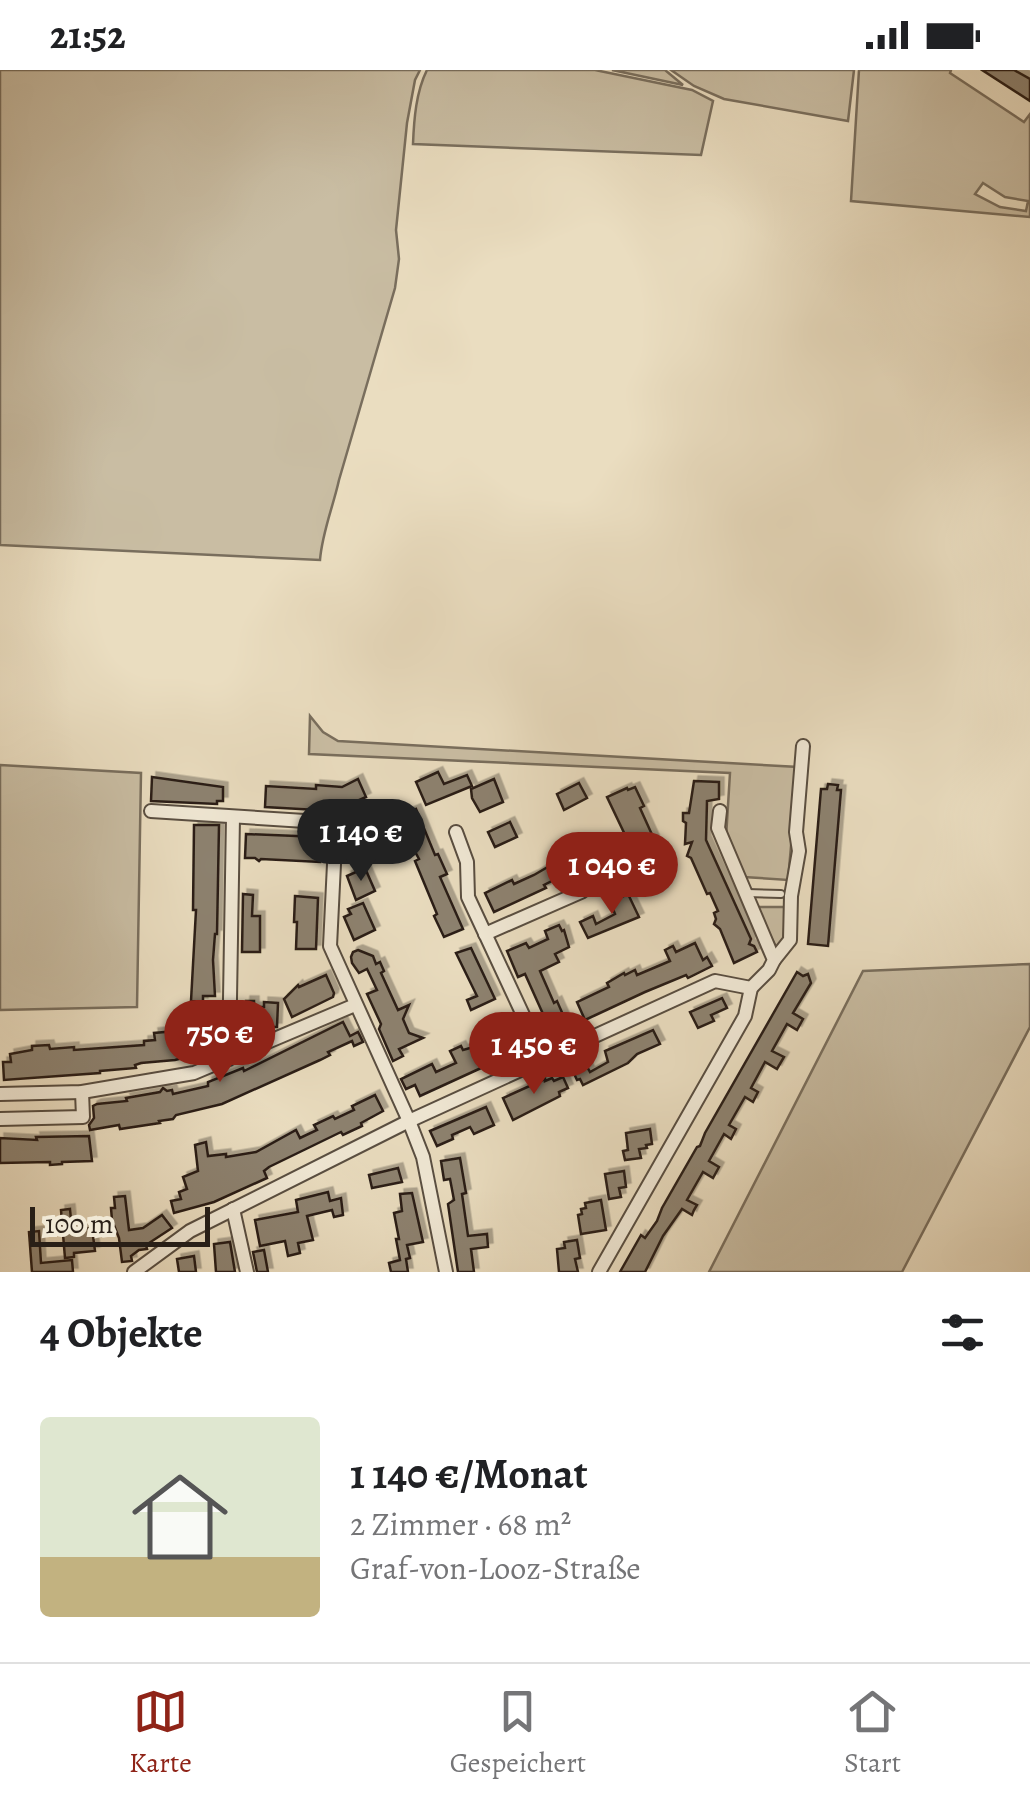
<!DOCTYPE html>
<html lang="de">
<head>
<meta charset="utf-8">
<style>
	:root { --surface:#fff; --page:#f2f2f2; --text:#202124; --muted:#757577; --line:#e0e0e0; --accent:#8f2418 }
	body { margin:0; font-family:Alegreya,serif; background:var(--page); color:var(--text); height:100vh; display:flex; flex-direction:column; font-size:38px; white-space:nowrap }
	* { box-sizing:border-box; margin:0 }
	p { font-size:32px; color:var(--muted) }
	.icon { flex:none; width:55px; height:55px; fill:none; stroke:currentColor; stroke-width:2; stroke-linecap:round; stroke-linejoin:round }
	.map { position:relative; height:1202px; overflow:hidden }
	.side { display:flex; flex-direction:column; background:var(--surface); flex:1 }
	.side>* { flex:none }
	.scale { position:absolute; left:30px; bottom:25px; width:180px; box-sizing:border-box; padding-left:10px; border:5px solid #291f17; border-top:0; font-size:28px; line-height:35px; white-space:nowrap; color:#291f17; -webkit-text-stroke:8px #f1e9d6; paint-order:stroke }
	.price { position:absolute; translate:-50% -85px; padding:0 22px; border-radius:35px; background:var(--accent); color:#fff; font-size:32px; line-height:65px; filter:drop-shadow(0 2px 5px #0008) }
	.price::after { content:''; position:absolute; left:50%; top:60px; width:30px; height:22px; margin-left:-15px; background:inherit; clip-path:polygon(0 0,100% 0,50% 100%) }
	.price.active { background:#222; color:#fff }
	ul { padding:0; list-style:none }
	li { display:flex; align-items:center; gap:30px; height:250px; padding:0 40px }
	li span { display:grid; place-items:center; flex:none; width:280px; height:200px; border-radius:10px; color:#555 }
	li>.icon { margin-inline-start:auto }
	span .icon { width:120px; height:120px; fill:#fffc; stroke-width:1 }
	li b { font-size:42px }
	h2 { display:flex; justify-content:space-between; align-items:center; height:120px; padding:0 40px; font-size:42px }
	.status { display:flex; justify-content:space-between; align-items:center; height:70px; padding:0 50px; background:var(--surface); direction:ltr }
	.status svg { height:28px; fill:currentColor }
	.menu { display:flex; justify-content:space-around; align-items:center; height:140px; border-top:2px solid var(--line); background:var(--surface); font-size:28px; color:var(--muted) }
	.menu a { display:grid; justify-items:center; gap:5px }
	.menu .active { color:var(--accent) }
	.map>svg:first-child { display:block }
	.green { fill:#c9bda3; stroke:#796e5d; stroke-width:2.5; fill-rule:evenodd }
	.building { fill:#8d826f; stroke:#291f17; stroke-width:2.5; filter:url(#shadow) }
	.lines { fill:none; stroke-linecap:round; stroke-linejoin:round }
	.lane-casing { stroke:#594e41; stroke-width:10 }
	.street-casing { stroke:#594e41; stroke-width:16 }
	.lane { stroke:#f1e9d6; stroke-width:6 }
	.street { stroke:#f1e9d6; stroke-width:12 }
</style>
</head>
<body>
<div class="status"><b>21:52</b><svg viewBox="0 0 49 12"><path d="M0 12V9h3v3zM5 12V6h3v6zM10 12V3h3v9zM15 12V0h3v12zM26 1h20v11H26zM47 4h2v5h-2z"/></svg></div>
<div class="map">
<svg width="1030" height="1202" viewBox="0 0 1030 1202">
	<defs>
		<filter id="shadow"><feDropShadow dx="4.5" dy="-4.5" stdDeviation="0" flood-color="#0004"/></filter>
	</defs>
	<rect width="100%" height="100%" fill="#eaddc0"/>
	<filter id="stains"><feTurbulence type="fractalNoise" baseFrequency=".002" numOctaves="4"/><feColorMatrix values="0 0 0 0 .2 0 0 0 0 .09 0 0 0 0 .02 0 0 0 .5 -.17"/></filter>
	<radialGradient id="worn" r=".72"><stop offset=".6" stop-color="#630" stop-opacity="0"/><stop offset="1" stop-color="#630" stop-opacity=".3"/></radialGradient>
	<g class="green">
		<path d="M0,0h420l-5,10 -8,43 -11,107 3,29 -4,29 -56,192c-6,27 -17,53 -19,80l-320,-15z"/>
		<path d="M427,0h168l97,20 21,11 -12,54 -288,-11c1,-25 3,-52 14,-74z"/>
		<path d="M612,0h53l18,15z"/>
		<path d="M671,0h183l-6,51 -124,-22 -30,-13z"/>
		<path d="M859,0h92l-1,3 74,49 6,-8v103l-179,-16zM983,113l22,14 23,4 -2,10 -26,-4 -25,-13z"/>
		<path d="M310,646l13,16 15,9 460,26 -10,113 -44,-3 -18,-39 4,-65 -421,-19z"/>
		<path d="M0,695l141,8 -4,234 -137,3z"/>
		<path d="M756,837h30l-3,35 -7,5z"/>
		<path d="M1030,894v63l-128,245h-193l154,-301z"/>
	</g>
	<g class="building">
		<path d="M982,0h32l16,9v22z"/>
		<path d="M438,702l6,12 23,-9 5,11 -46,19 -10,-23z"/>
		<path d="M152,707l71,10v14h-6v3l-66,-3z"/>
		<path d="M358,709l8,18 -20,9 -29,-1v5l-52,-3 1,-21 50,3v-4l26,2z"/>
		<path d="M494,709l9,23 -23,10 -8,-14 -1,-9z"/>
		<path d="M694,711l25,1v17l-12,2 -1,39 45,99 -2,5 5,2 3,6 -23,11 -14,-34 -6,-5 2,-5 -2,-6 4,-2 -8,-18 -3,1 -16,-36 -4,-2 5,-14 -7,2 1,-21 -3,-2v-8h6z"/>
		<path d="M579,713l8,15 -23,12 -7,-16z"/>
		<path d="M828,714l10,1 -1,5h4l-13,156 -20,-2 13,-155h6z"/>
		<path d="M635,717l9,19 -4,2 14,31 -5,2 13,30 -30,14 -7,-16 13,-7 -31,-65 20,-9 1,2z"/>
		<path d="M416,739l19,46 3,-1 9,20 -7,3 23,52 -19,8 -10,-21 3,-2 -22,-53 4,-2 -18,-33 -1,-10z"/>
		<path d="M510,752l7,15 -22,10 -7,-15z"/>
		<path d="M194,755h25l-2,109h-2l-2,26 2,36h-12v6l-12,-1 5,-91h-3z"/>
		<path d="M366,758l7,13 3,10 -5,3 2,4 -14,7 -13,-27z"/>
		<path d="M246,764l74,3v25l-59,-3 -2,2 -4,-3h-10z"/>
		<path d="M561,787l3,6 9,-5 7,15 -20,9 -2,-4 -14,7 2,3 -52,24 -9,-19 27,-13 2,4 20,-9 17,-10 -2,-3z"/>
		<path d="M365,798l10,23 -19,9 -9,-24z"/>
		<path d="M243,824l10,1 -1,21h8v36h-18z"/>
		<path d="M628,824l11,23 -51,21 -8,-16 13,-6 3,8 19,-10 -5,-12z"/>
		<path d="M295,826l23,2 -2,51h-20l1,-27h-3z"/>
		<path d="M363,833l12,27 -21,10 -10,-23 7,-3 -3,-5z"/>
		<path d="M559,855l3,6 2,-1 5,17 -14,7 4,8 -19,9 14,32 3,-2 11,25 -16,8 -27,-60 -7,3 -11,-26 19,-8 3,5 19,-9 -3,-8z"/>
		<path d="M695,873l8,17 4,-3 5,9 -24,12 -2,-3 -41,17 -60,28 -8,-18 32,-15 -2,-4 17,-10 1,2 10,-5 2,5 33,-14 -5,-11 8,-4 3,6z"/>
		<path d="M471,878l24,51 -24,11 -4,-10 10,-4 -21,-43z"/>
		<path d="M358,880l15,6 3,8 4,-2 4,9 -3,2 17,37 11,-5 -6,14 6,14 14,5 -24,11 4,7 -10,5 -14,-32 2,-5 -14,-30 10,-4 -10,-21 -8,4 -7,-10 -1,-6 2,-5z"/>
		<path d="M797,902l6,4 5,-2 3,9 -18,30 10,6 -6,11 -10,-6 -15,27 12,6 -7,12 -12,-7 -14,26 7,4 -5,10 -8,-5 -16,28 7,4 -5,10 -7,-5 -15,27 10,6 -6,11 -10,-6 -16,28 10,5 -3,5 -2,5 -10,-6 -19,27 -18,36h-25l21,-37 4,3 12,-17 5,-13 35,-61 3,-1 5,-13z"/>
		<path d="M326,905l8,18 -1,4 -41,20 -8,-18 14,-14 1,2z"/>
		<path d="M722,928l5,10 -16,7 3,6 -16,7 -8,-16z"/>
		<path d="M246,931h8v6h10v-5l14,1 -1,24h-23l-1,9h-9z"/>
		<path d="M343,952l7,14 8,-4 5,10 -9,4 -2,-5 -24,11 2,3 -10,5 -98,44 -46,11 -3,4 -14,2 1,2 -40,6 -1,-4 -29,5 -1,-5 5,-7 -1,-12 4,-2 30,-3 -1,-3 34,-6 3,-4 4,3 5,-1 1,4 35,-8v-4l35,-14 1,3z"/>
		<path d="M208,958l6,22 -39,10 -34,3 -6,2 1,3 -36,3v2l-96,7 -1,-18h8l-1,-8 22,-4v-4l17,-1 1,4 24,-2v3l70,-5v-4l11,-1 -1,-7 22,-2 1,6z"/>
		<path d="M653,960l7,14 -23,10 -9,9 -45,22 -3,-6 -3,1 -6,-13 13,-6 6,11 18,-10 -3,-11z"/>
		<path d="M509,967l7,15 -96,44 -5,-11 -9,4 -5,-10 31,-15 4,8 20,-9 -6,-12 11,-5 2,4z"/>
		<path d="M563,1007l5,11 -9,4 1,4 -47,24 -10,-22 42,-19v2l7,-3 2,3z"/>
		<path d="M375,1025l8,16 -22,12 1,3 -19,9 -2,-3 -72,35 -5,4 3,7 -53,24 -40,11 -3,-12 10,-2 -2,-7 8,-3 -4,-12 15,-6 -3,-26 11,-3 2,14 18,-2v3l30,-5 40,-22 4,8 17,-8 -3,-5 19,-9 2,3 19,-9 -2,-4z"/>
		<path d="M486,1037l8,18 -20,9 -4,-7 -18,8 1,4 -16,7 -7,-15z"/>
		<path d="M650,1059l2,15 -6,1 1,3 -8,1 2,9 -16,2 -2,-9 5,-1 -2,-17z"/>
		<path d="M89,1066l3,25 -30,1v2l-12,1v-3l-50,1v-25l37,2 -1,-3z"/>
		<path d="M460,1088l6,35 -4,1 6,42 19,-2 1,13 -17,2 3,23h-16l-10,-68 6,-4 -4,-21 -6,1 -3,-19z"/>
		<path d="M398,1098l4,14 -30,6 -3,-13z"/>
		<path d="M624,1101l2,16 -7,1 2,9 -12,2 -4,-25z"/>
		<path d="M328,1122l2,9 11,-3 2,17 -9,2 -2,-7 -25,6 6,24 -15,3 2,10 -12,3 -3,-15 -25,5 -5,-26 43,-8 -2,-12z"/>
		<path d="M412,1123l11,49 -16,3 3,13 -4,1 2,13h-17l-2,-9 11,-3 -4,-21h3l-5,-26 8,-2 -2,-17z"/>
		<path d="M125,1126l4,34 14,-2 19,-13 10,13 -26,17 1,4 -8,1 -8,6 1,5 -10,1 -3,-24 -7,-18 -1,-12h4l-1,-11z"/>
		<path d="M601,1130l5,30 -25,4 -3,-19 4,-1 -1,-5 5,-1 -1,-5z"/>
		<path d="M70,1139l2,21 20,-2 3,23 -21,2v4l-9,1 -4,-48z"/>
		<path d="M39,1161l2,32 31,-3 1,12h-41l-3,-40z"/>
		<path d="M577,1170l3,18 -5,1 3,13h-19l-2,-23 8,-1 -1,-6z"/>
		<path d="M230,1172l5,30h-19l-2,-28z"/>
		<path d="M264,1180l4,22h-11l-4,-20z"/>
		<path d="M194,1186l2,16h-17l-2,-13z"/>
	</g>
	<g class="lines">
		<defs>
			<path id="lane" d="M747,823l34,1"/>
			<g id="street">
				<path d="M151,741l185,12 -6,123 79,175 14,36 23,115"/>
				<path d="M456,762l11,30 1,35 76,163"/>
				<path d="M485,864l96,-42c21,-14 25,-22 17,-47"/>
				<path d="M774,890l16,-20 1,-44 8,-45 -3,-19 7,-86"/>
				<path d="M229,989l4,-242"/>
				<path d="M0,1024l82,-2 112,-19 161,-68"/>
				<path d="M0,1049l83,-2 -1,-25"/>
				<path d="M233,1139l14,63"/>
				<path d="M134,1202l56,-41 219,-110 306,-140 36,7 18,-18 5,-10 -56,-132 2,-17"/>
				<path d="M599,1202l146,-256 6,-28"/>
			</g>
		</defs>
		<use href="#lane" class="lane-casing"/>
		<use href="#street" class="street-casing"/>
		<use href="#lane" class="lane"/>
		<use href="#street" class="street"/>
	</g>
	<rect width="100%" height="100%" filter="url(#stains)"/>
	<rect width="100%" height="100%" fill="url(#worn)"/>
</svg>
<div class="scale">100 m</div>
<b class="price active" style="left:361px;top:814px">1 140 €</b>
<b class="price" style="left:612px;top:847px">1 040 €</b>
<b class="price" style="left:220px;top:1015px">750 €</b>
<b class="price" style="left:534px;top:1027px">1 450 €</b>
</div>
<section class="side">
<h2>4 Objekte<svg class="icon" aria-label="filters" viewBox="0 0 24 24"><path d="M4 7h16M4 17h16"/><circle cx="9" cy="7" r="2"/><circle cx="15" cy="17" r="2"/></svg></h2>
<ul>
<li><span style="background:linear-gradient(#dfe7d0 70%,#c2b280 0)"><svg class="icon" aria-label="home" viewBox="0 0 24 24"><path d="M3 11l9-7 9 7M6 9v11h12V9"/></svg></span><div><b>1 140 €/Monat</b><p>2 Zimmer · 68 m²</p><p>Graf-von-Looz-Straße</p></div></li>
</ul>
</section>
<nav class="menu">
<a class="active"><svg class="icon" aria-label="map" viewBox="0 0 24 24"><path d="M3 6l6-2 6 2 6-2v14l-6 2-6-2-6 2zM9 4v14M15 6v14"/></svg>Karte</a>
<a><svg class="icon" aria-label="saved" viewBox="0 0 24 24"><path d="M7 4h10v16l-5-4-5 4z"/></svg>Gespeichert</a>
<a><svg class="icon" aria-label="home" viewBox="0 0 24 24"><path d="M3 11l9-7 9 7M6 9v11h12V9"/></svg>Start</a>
</nav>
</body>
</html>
